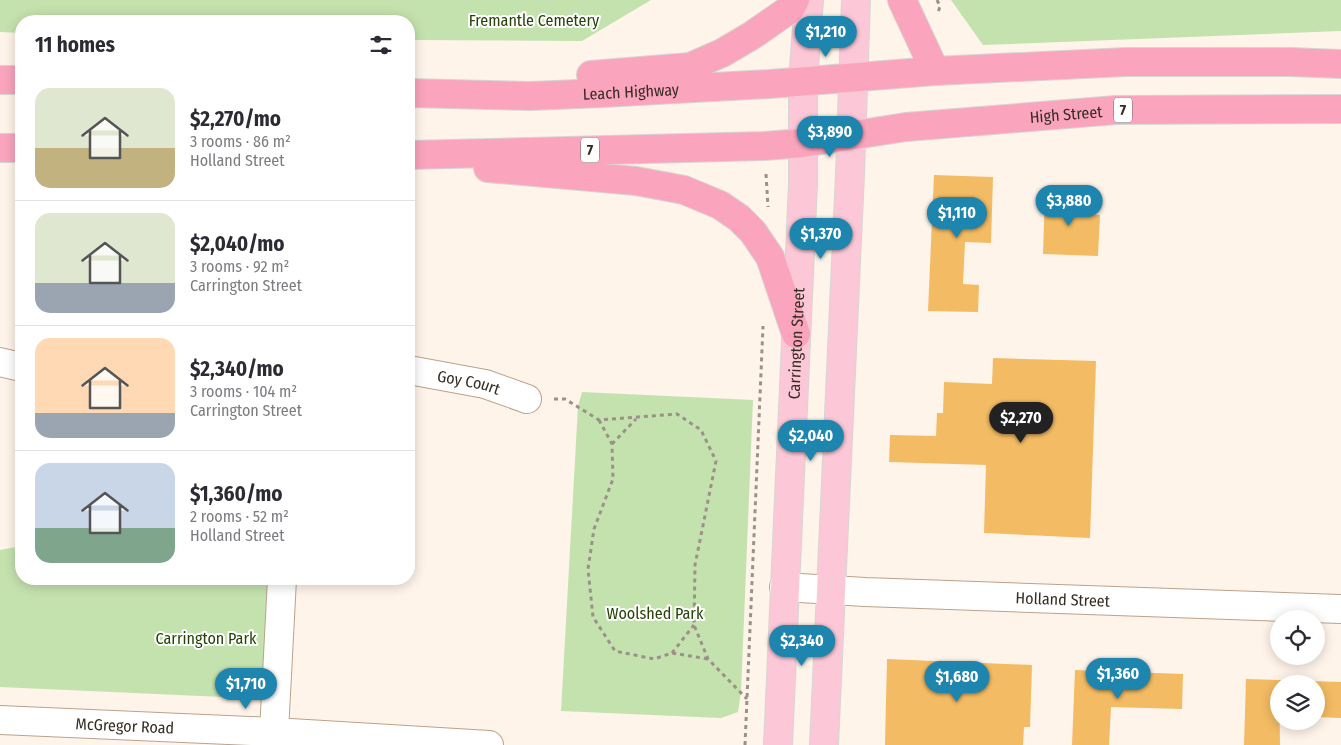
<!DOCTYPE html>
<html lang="en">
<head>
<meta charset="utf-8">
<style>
	:root { --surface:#fff; --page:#f2f2f3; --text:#2b2b33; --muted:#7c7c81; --line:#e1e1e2; --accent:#1d85ae }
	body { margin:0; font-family:"Fira Sans Condensed",sans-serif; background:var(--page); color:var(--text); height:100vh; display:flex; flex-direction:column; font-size:19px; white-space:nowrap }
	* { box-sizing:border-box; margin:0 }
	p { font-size:16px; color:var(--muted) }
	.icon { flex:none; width:28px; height:28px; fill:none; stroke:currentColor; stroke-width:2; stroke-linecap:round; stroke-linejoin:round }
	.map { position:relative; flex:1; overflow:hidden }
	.panel { position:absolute; left:15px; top:15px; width:400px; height:570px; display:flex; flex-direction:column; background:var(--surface); border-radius:20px; box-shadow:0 2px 12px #0003 }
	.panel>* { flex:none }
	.buttons { position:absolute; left:1270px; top:610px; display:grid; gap:10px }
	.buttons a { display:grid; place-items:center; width:55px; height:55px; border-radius:50%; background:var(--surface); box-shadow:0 2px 12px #0003; font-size:25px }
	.price { position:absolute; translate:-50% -42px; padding:0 11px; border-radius:18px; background:var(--accent); color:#fff; font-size:16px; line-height:32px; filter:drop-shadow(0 1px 2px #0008) }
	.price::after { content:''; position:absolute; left:50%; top:30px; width:15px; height:11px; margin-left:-8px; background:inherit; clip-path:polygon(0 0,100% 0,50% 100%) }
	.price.selected { background:#222; color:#fff }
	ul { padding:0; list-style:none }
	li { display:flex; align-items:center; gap:15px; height:125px; padding:0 20px }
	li+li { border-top:1px solid var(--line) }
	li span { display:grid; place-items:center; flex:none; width:140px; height:100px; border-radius:15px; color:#555 }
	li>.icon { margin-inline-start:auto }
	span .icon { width:60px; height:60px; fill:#fffc; stroke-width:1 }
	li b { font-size:21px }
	h2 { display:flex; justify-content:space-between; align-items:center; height:60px; padding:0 20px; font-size:21px }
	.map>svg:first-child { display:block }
	.green { fill:#c4e2ae }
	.building { fill:#f3bb63 }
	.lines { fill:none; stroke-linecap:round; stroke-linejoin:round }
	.minor-casing { stroke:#bba28b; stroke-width:30 }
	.major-casing { stroke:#d7d5d3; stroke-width:30 }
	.highway-casing { stroke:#d7d5d3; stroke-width:30 }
	.path { stroke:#9c9188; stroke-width:3; stroke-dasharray:4 4; stroke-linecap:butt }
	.minor { stroke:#fff; stroke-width:28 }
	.major { stroke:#fcc8d8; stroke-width:28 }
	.highway { stroke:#faa4be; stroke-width:28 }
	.labels { text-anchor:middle; stroke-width:4; stroke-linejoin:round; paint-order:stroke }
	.shield { fill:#fff; stroke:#726b65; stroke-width:1 }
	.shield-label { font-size:15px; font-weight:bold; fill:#362c23 }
	.park-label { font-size:16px; fill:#254305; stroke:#fff }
	.street-label { font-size:16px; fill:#362c23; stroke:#fff }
</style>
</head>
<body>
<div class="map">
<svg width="1341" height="745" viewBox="0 0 1341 745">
	<rect width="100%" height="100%" fill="#fff4ea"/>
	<g class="green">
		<path d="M0,0h651l-69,41 -173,-1v-19h-388v12l-21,-1z"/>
		<path d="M951,0h390v31l-358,14z"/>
		<path d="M582,392l171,8 -12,292 -3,20 -17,6 -160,-7 17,-305z"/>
		<path d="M21,546v33h251l-7,120 -265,-12v-137z"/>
	</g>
	<g class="building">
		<path d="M934,175l59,2 -2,66 -26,-1 -2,42 16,1 -1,27 -50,-1z"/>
		<path d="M1045,193l36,2 -1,19 20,1 -2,41 -55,-2z"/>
		<path d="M993,358l103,3 -6,177 -106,-5 2,-68 -97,-3 1,-27 46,1 1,-23h6l1,-31 48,2z"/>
		<path d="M887,659l145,6 -2,62h-6l-1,18h-138z"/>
		<path d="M1075,670l108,4 -1,35 -71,-2 -2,38h-37z"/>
		<path d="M1246,679l95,3v36l-25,-1v-33h-37l1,61h-36z"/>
	</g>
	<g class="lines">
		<defs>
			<g id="minor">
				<path d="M0,362l21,5"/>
				<path id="s1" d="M409,370l76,14 42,15"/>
				<path id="s2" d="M784,587l81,5 476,17"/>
				<path id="s3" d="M0,720l274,12 215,13"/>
				<path d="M274,732l8,-153"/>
			</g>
			<g id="major">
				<path id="s4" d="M778,745l25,-561v-103l6,-81"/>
				<path d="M824,745l26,-571 6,-174"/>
			</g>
			<g id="highway">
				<path d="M902,0l33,71"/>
				<path d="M591,75l99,-8 32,-14 29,-17 39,-27 5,-9"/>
				<path d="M0,80h21"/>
				<path id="s5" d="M409,93l122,3 72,-3 167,-9 165,-13 191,-9h165l50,2"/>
				<path d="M0,148h21"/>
				<path id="s6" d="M409,155l355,-9 39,-3 103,-16 210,-17 225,-1"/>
				<path d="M488,168l148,13 48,9 36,15 19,13 14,14 17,25 26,77"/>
			</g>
		</defs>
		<use href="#minor" class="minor-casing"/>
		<use href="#major" class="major-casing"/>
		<use href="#highway" class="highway-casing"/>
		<g class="path">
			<path d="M937,0l3,6 -2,7"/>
			<path d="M766,174l2,33"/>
			<path d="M554,399h11l34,21 78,-6 24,16 15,31 -21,104 -1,60 14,34 39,40"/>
			<path d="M599,420l13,24 1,35 -19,50 -6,40 5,48 22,34 39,8 18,-6 36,6"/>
			<path d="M612,444l24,-25"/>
			<path d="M672,653l22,-28"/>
			<path d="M745,745l18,-419"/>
		</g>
		<use href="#minor" class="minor"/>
		<use href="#major" class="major"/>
		<use href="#highway" class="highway"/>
	</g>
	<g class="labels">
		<g class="shield">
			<rect x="1114" y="97.5" width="18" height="25" rx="4"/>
			<rect x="581" y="137.5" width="18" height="25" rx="4"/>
		</g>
		<g class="shield-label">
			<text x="1123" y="115">7</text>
			<text x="590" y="155">7</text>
		</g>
		<g class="park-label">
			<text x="534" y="26">Fremantle Cemetery</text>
			<text x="655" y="619">Woolshed Park</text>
			<text x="206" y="644">Carrington Park</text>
		</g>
		<g class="street-label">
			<text dy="6" stroke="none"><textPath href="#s5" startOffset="222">Leach Highway</textPath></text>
			<text dy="6" stroke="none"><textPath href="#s6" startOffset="659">High Street</textPath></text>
			<text dy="6" stroke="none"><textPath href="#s4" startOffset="402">Carrington Street</textPath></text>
			<text dy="6" stroke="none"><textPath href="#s1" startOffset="61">Goy Court</textPath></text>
			<text dy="6" stroke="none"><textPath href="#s2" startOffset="279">Holland Street</textPath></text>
			<text dy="6" stroke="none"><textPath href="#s3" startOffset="125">McGregor Road</textPath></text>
		</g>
	</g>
</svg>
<div class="buttons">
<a><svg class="icon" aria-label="locate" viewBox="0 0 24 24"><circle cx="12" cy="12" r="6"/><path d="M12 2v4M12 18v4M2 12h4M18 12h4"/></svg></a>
<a><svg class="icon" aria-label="layers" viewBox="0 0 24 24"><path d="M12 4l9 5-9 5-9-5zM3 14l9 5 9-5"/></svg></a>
</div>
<b class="price" style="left:826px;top:58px">$1,210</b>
<b class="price" style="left:830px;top:158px">$3,890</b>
<b class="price" style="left:1069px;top:227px">$3,880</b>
<b class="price" style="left:957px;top:239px">$1,110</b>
<b class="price" style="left:821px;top:260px">$1,370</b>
<b class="price selected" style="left:1021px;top:444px">$2,270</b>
<b class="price" style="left:811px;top:462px">$2,040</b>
<b class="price" style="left:802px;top:667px">$2,340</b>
<b class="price" style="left:1118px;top:700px">$1,360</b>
<b class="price" style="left:957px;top:703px">$1,680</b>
<b class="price" style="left:246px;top:710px">$1,710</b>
<section class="panel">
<h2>11 homes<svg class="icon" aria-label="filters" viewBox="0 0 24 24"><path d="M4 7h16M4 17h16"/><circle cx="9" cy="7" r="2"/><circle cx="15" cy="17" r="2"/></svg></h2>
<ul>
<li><span style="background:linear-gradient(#dfe7d0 60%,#c2b280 0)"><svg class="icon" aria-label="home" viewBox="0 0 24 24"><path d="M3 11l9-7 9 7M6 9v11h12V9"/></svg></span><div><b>$2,270/mo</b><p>3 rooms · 86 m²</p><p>Holland Street</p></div></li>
<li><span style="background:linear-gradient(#dfe7d0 70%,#9aa5b1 0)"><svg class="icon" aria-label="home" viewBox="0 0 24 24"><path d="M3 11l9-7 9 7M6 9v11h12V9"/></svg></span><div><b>$2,040/mo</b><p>3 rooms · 92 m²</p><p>Carrington Street</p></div></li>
<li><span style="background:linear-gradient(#ffd9b3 75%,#9aa5b1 0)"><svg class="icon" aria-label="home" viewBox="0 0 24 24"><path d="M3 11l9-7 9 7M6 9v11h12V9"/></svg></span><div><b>$2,340/mo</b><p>3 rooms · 104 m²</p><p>Carrington Street</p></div></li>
<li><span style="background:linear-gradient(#c9d6e8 65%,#7fa58c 0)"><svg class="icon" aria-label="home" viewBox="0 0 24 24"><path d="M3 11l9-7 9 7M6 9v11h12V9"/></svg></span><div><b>$1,360/mo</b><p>2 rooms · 52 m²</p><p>Holland Street</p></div></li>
</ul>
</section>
</div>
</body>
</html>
